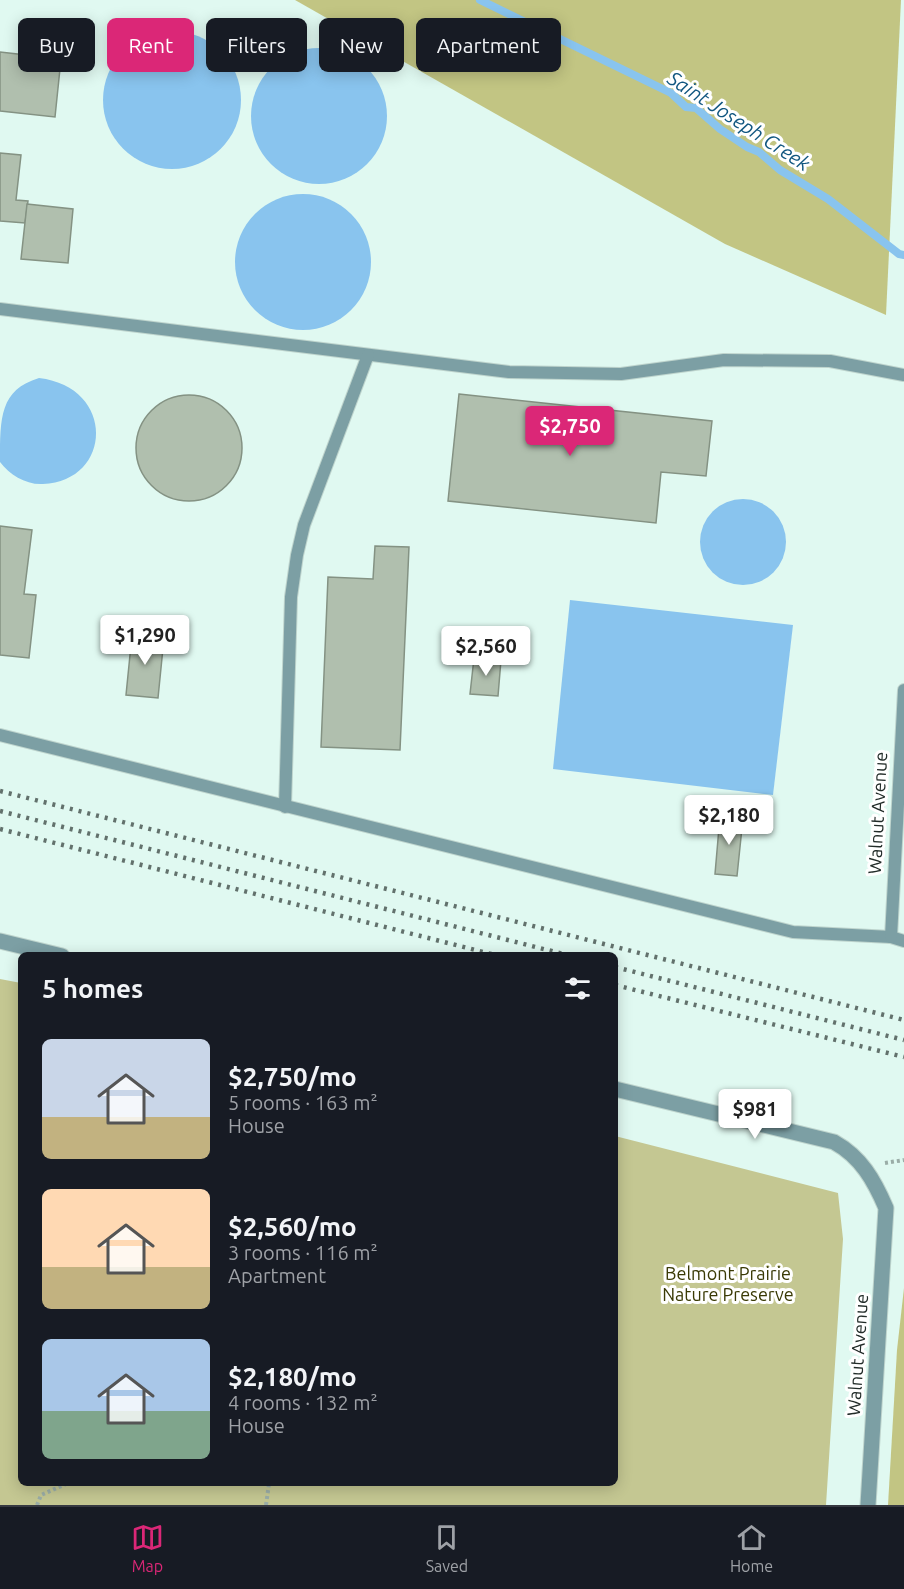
<!DOCTYPE html>
<html lang="en">
<head>
<meta charset="utf-8">
<style>
	:root { --surface:#171b24; --page:#242831; --text:#f1f3f6; --muted:#9ea1a6; --line:#363941; --accent:#db2777 }
	body { margin:0; font-family:Ubuntu,sans-serif; background:var(--page); color:var(--text); height:100vh; display:flex; flex-direction:column; font-size:22px; white-space:nowrap }
	* { box-sizing:border-box; margin:0 }
	p { font-size:20px; color:var(--muted) }
	.icon { flex:none; width:33px; height:33px; fill:none; stroke:currentColor; stroke-width:2; stroke-linecap:round; stroke-linejoin:round }
	.map { position:relative; flex:1; overflow:hidden }
	.sheet { position:absolute; left:18px; top:952px; width:600px; height:534px; display:flex; flex-direction:column; background:var(--surface); border-radius:9px; box-shadow:0 3px 15px #0003 }
	.sheet>* { flex:none }
	.guide { position:absolute; left:18px; top:18px; width:600px; height:54px; display:flex; gap:12px }
	.price { position:absolute; translate:-50% -51px; padding:0 14px; border-radius:6px; background:#fff; color:#222; font-size:20px; line-height:39px; filter:drop-shadow(0 2px 3px #0008) }
	.price::after { content:''; position:absolute; left:50%; top:36px; width:18px; height:14px; margin-left:-9px; background:inherit; clip-path:polygon(0 0,100% 0,50% 100%) }
	.price.current { background:var(--accent); color:#fff }
	ul { padding:0; list-style:none }
	li { display:flex; align-items:center; gap:18px; height:150px; padding:0 24px }
	li span { display:grid; place-items:center; flex:none; width:168px; height:120px; border-radius:9px; color:#555 }
	li>.icon { margin-inline-start:auto }
	span .icon { width:72px; height:72px; fill:#fffc; stroke-width:1 }
	li b { font-size:26px }
	h2 { display:flex; justify-content:space-between; align-items:center; height:72px; padding:0 24px; font-size:26px }
	.chip { padding:0 21px; border-radius:9px; background:var(--surface); box-shadow:0 3px 15px #0003; font-size:21px; line-height:54px }
	.chip.current { background:var(--accent); color:#fff }
	.tabs { display:flex; justify-content:space-around; align-items:center; height:84px; border-top:2px solid var(--line); background:var(--surface); font-size:16px; color:var(--muted) }
	.tabs a { display:grid; justify-items:center; gap:3px }
	.tabs .current { color:var(--accent) }
	.map>svg:first-child { display:block }
	.green { fill:#c4c792 }
	.forest { fill:#c2c583 }
	.water { fill:#89c4ee }
	.lines { fill:none; stroke-linecap:round; stroke-linejoin:round }
	.stream { stroke:#89c4ee; stroke-width:8 }
	.building { fill:#b0bfae; stroke:#849283; stroke-width:1.5 }
	.lane-casing { stroke:#bed4cd; stroke-width:14 }
	.street-casing { stroke:#bed4cd; stroke-width:17 }
	.path { stroke:#9aada7; stroke-width:4; stroke-dasharray:3 3; stroke-linecap:butt }
	.lane { stroke:#7c9fa4; stroke-width:12 }
	.street { stroke:#7c9fa4; stroke-width:15 }
	.rail { stroke:#62716c; stroke-width:4.5; stroke-dasharray:3 6; stroke-linecap:butt }
	.labels { text-anchor:middle; stroke-width:6; stroke-linejoin:round; paint-order:stroke }
	.street-label { font-size:18px; fill:#222c29; stroke:#fff }
	.park-label { font-size:18px; fill:#3a3a05; stroke:#fff }
	.water-label { font-size:20px; font-style:italic; fill:#125780; stroke:#fff }
</style>
</head>
<body>
<div class="map">
<svg width="904" height="1505" viewBox="0 0 904 1505">
	<rect width="100%" height="100%" fill="#e0f9f1"/>
	<path class="green" d="M0,979l21,4v501h594v-348l223,57 5,46 -17,266h-826z"/>
	<g class="forest">
		<path d="M295,0h606l-15,315 -161,-71z"/>
		<path d="M904,1288v217h-16l9,-155z"/>
	</g>
	<g class="water">
		<circle cx="172" cy="100" r="69"/>
		<circle cx="319" cy="116" r="68"/>
		<circle cx="303" cy="262" r="68"/>
		<path d="M39,378c77,9 74,103 4,106 -17,1 -33,-9 -43,-22 0,-45 0,-72 39,-84z"/>
		<circle cx="743" cy="542" r="43"/>
		<path d="M570,600l223,25 -20,170 -220,-26z"/>
	</g>
	<g class="lines">
		<path class="stream" d="M480,0l191,93 15,14 10,1 24,21 27,18 12,5 21,18 48,29 71,55 5,1"/>
	</g>
	<g class="building">
		<path d="M0,52l61,7 -6,58 -55,-6z"/>
		<path d="M0,153l21,2 -5,45 12,1 -3,22 -25,-2z"/>
		<path d="M27,204l46,5 -5,54 -47,-4z"/>
		<path d="M459,394l253,27 -6,55 -45,-4 -5,51 -208,-22z"/>
		<circle cx="189" cy="448" r="53"/>
		<path d="M0,526l32,4 -8,64 12,1 -7,63 -29,-3z"/>
		<path d="M375,546l34,1 -9,203 -79,-3 7,-170 45,2z"/>
		<path d="M132,635l32,3 -6,60 -32,-3z"/>
		<path d="M474,658l27,2 -3,36 -28,-2z"/>
		<path d="M720,816l23,2 -6,58 -22,-2z"/>
	</g>
	<g class="lines">
		<defs>
			<g id="lane">
				<path d="M0,309l509,63 112,2 103,-14 106,1 74,14"/>
				<path d="M0,735l793,197 98,5 13,4"/>
				<path d="M285,807l6,-210 6,-42 7,-30 64,-170"/>
				<path d="M891,937l13,-247"/>
			</g>
			<g id="street">
				<path d="M0,941l62,15"/>
				<path d="M615,1089l219,53c27,15 40,38 52,66l-18,297"/>
			</g>
		</defs>
		<use href="#lane" class="lane-casing"/>
		<use href="#street" class="street-casing"/>
		<g class="path">
			<path d="M885,1163l19,-3"/>
			<path d="M37,1505l4,-10 25,-11"/>
			<path d="M266,1505l3,-21"/>
		</g>
		<use href="#lane" class="lane"/>
		<use href="#street" class="street"/>
		<g class="rail">
			<path d="M0,791l904,229"/>
			<path d="M0,811l571,145"/>
			<path d="M0,829l499,127"/>
			<path d="M615,967l289,73"/>
			<path d="M615,985l289,72"/>
		</g>
	</g>
	<g class="labels">
		<g class="street-label">
			<text transform="translate(878 813) rotate(-87)" y="6">Walnut Avenue</text>
			<text transform="translate(858 1355) rotate(-86)" y="6">Walnut Avenue</text>
		</g>
		<g class="park-label">
			<text x="728" y="1280">Belmont Prairie<tspan x="728" dy="21">Nature Preserve</tspan></text>
		</g>
		<g class="water-label">
			<text transform="translate(739 121) rotate(33)" y="7">Saint Joseph Creek</text>
		</g>
	</g>
</svg>
<b class="price current" style="left:570px;top:457px">$2,750</b>
<b class="price" style="left:145px;top:666px">$1,290</b>
<b class="price" style="left:486px;top:677px">$2,560</b>
<b class="price" style="left:729px;top:846px">$2,180</b>
<b class="price" style="left:755px;top:1140px">$981</b>
<div class="guide">
<a class="chip">Buy</a>
<a class="chip current">Rent</a>
<a class="chip">Filters</a>
<a class="chip">New</a>
<a class="chip">Apartment</a>
</div>
<section class="sheet">
<h2>5 homes<svg class="icon" aria-label="filters" viewBox="0 0 24 24"><path d="M4 7h16M4 17h16"/><circle cx="9" cy="7" r="2"/><circle cx="15" cy="17" r="2"/></svg></h2>
<ul>
<li><span style="background:linear-gradient(#c9d6e8 65%,#c2b280 0)"><svg class="icon" aria-label="home" viewBox="0 0 24 24"><path d="M3 11l9-7 9 7M6 9v11h12V9"/></svg></span><div><b>$2,750/mo</b><p>5 rooms · 163 m²</p><p>House</p></div></li>
<li><span style="background:linear-gradient(#ffd9b3 65%,#c2b280 0)"><svg class="icon" aria-label="home" viewBox="0 0 24 24"><path d="M3 11l9-7 9 7M6 9v11h12V9"/></svg></span><div><b>$2,560/mo</b><p>3 rooms · 116 m²</p><p>Apartment</p></div></li>
<li><span style="background:linear-gradient(#a9c7e8 60%,#7fa58c 0)"><svg class="icon" aria-label="home" viewBox="0 0 24 24"><path d="M3 11l9-7 9 7M6 9v11h12V9"/></svg></span><div><b>$2,180/mo</b><p>4 rooms · 132 m²</p><p>House</p></div></li>
</ul>
</section>
</div>
<nav class="tabs">
<a class="current"><svg class="icon" aria-label="map" viewBox="0 0 24 24"><path d="M3 6l6-2 6 2 6-2v14l-6 2-6-2-6 2zM9 4v14M15 6v14"/></svg>Map</a>
<a><svg class="icon" aria-label="saved" viewBox="0 0 24 24"><path d="M7 4h10v16l-5-4-5 4z"/></svg>Saved</a>
<a><svg class="icon" aria-label="home" viewBox="0 0 24 24"><path d="M3 11l9-7 9 7M6 9v11h12V9"/></svg>Home</a>
</nav>
</body>
</html>
